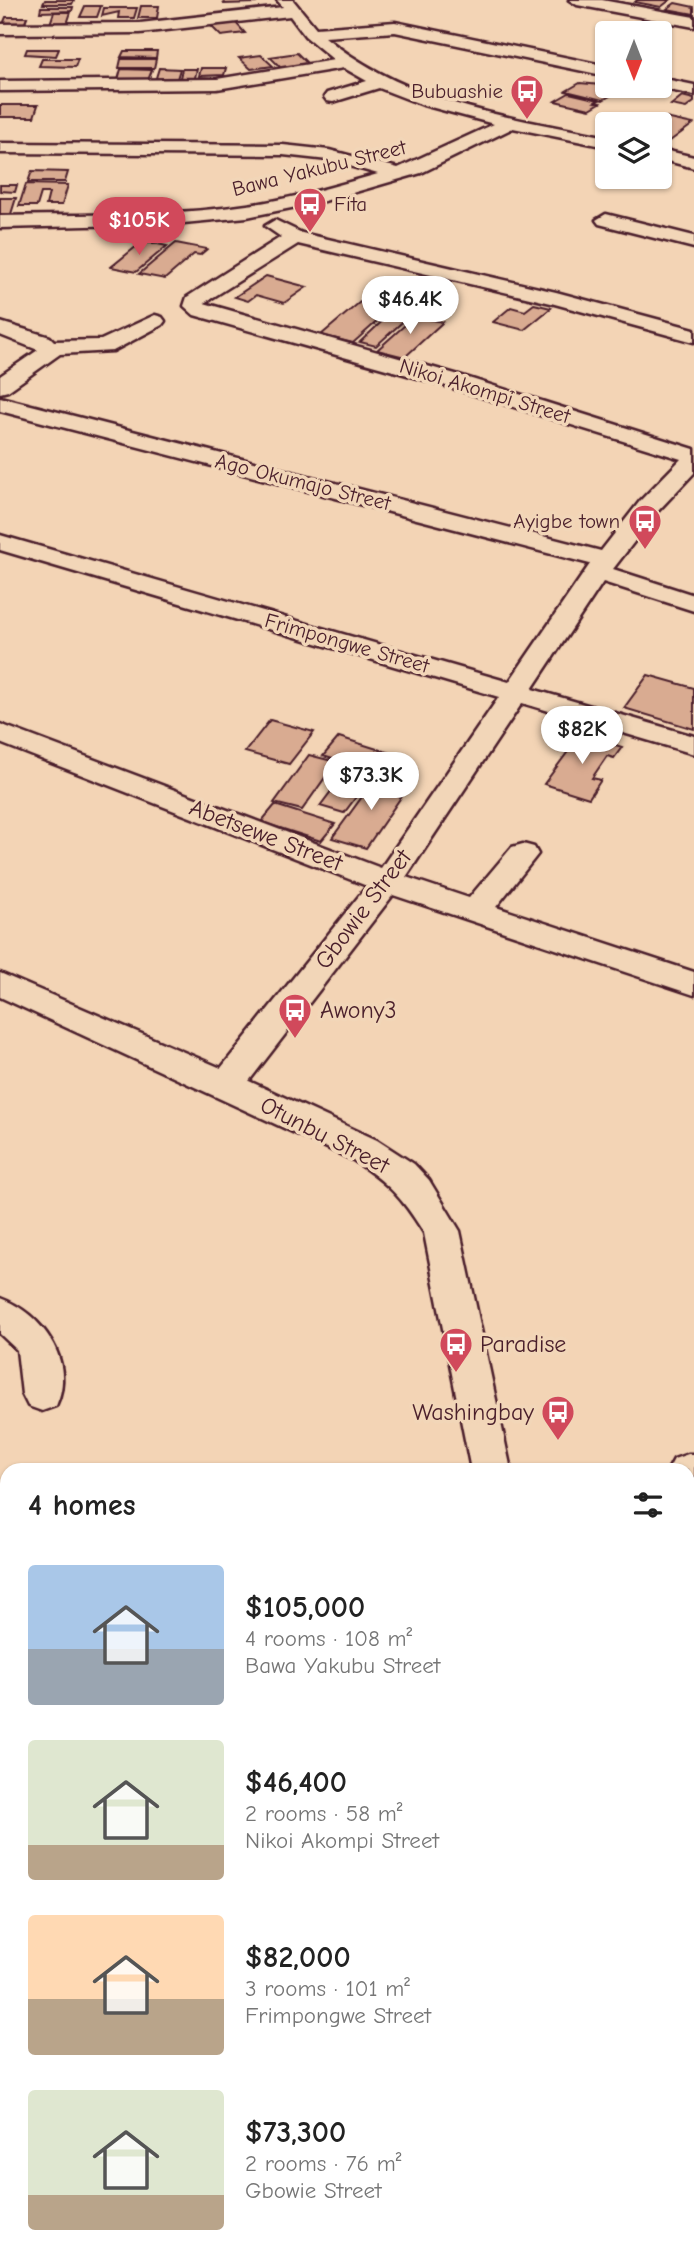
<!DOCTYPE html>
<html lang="en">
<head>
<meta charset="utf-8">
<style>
	:root { --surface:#fff; --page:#f6f6f6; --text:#222; --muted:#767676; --accent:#d1495b }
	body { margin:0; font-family:"Comic Neue",sans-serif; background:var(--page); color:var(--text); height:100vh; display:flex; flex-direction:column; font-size:26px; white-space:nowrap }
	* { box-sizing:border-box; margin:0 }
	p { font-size:23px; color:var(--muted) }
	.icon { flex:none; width:38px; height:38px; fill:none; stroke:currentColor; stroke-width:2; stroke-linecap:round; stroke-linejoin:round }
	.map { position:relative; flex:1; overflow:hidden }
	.panel { position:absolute; left:0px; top:1463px; width:695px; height:798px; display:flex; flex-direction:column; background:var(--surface); border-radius:21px 21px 0 0; box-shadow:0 2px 5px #0004 }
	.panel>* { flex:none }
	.needle { width:46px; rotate:180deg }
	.fabs { position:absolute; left:595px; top:21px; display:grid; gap:14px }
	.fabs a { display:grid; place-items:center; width:77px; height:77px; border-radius:7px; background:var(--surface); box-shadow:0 2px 5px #0004; font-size:35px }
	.price { position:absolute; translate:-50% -60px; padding:0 16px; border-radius:24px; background:#fff; color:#222; font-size:23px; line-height:46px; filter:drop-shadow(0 2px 4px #0008) }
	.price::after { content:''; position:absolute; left:50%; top:42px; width:21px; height:16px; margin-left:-10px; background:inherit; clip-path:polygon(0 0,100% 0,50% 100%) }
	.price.on { background:var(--accent); color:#fff }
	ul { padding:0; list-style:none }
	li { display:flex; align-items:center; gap:21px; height:175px; padding:0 28px }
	li span { display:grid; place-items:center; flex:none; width:196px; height:140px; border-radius:7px; color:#555 }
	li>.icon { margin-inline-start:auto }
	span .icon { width:84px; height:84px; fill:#fffc; stroke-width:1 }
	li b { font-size:30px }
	h2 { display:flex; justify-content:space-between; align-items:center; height:84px; padding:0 28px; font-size:30px }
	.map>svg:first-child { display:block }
	.building { fill:#d9ab91; stroke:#4a1f2b; stroke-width:2 }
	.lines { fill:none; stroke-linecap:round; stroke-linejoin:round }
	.minor-casing { stroke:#4a1f2b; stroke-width:5 }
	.minor { fill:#f2d6b8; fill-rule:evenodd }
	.labels { text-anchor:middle; stroke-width:7; stroke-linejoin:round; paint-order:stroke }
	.far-poi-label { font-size:21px; fill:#4a1f2b; stroke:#f2d6b8; text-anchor:end }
	.far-street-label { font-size:21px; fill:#4a1f2b; stroke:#f2d6b8 }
	.street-label { font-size:24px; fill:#4a1f2b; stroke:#f2d6b8 }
	.poi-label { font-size:24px; fill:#4a1f2b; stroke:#f2d6b8; text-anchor:start }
</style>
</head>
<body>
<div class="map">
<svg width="694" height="2261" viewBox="0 0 694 2261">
	<rect width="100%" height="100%" fill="#f3d4b5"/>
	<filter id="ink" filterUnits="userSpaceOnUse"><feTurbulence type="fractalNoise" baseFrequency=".0143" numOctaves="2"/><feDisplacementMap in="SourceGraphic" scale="14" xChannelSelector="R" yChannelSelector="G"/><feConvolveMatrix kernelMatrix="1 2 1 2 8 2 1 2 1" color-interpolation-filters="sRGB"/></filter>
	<g filter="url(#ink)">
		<g class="building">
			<path d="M45,0h29l-2,4h-29z"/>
			<path d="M223,0h33v3l-32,1z"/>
			<path d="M637,0h33l-9,7 -26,-5z"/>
			<path d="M675,3l19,4v7l-27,-5z"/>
			<path d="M85,6h16l-4,11h-17z"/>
			<path d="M141,6h18l-2,12h-19z"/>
			<path d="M41,7h32l-1,4 -32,1z"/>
			<path d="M104,8h33l-3,10h-16l1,-6 -17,4z"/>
			<path d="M54,12h17l-4,12h-17z"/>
			<path d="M6,17h21l-3,8 -21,-1z"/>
			<path d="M236,23l9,10 -24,3 -10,-10z"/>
			<path d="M27,49h32l-3,7 -31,-2z"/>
			<path d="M124,51h33l-1,7 -35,-1z"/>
			<path d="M297,53l13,13 -28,3 -12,-12z"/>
			<path d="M261,55l12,11 -22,3 -12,-11z"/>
			<path d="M42,59h36l-3,8 -36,-1z"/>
			<path d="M121,59h35l-2,9h-35z"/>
			<path d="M159,68l21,1 -4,13 -21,-1z"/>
			<path d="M201,68h25l-2,7 -25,1z"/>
			<path d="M121,69l31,1 -4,10h-30z"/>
			<path d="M182,69h15l-3,13h-15z"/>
			<path d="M580,83l21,2 19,5 -17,10 -37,-9z"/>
			<path d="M569,93l30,7 -4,2 5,1 -10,6 -35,-8z"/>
			<path d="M682,96l12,3v3l-8,6 -15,-3z"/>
			<path d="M0,105h38l-4,12h-34z"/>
			<path d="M661,117l32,7 -23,17 -10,-2v-15h-9z"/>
			<path d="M32,171l36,1 -3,10h-37z"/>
			<path d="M26,184l42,1 -6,20h-16l3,-12h-8l-4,13h-18z"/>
			<path d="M0,185h17l-2,7 -15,-1z"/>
			<path d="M0,198h16l-5,16h-11z"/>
			<path d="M143,241l24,5 -31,26 -25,-5z"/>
			<path d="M176,243l31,6 -7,6 -6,-1 -29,25 -26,-5z"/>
			<path d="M266,276l41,11 -23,16 -28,-8 -8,6 -13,-4z"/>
			<path d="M360,302l31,7 -38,34 -32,-8z"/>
			<path d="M534,304l17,4 -27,22 -31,-8 18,-15 14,4z"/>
			<path d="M393,311l17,4 -34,31 -16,-4z"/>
			<path d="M415,316l28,6 -38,35 -28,-7z"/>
			<path d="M648,675l46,13v41l-70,-21z"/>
			<path d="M270,720l44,12 -25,32 -44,-12z"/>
			<path d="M581,734l41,13 -8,11 -7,-2 -15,22 9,2 -12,18 -45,-14z"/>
			<path d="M339,737l51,16 -15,19 -52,-16z"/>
			<path d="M309,755l27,7 -34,48 -28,-7z"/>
			<path d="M350,766l24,7 -30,40 -24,-7z"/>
			<path d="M378,775l32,9 -44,64 -34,-10z"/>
			<path d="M275,805l60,19 -14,17 -60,-19z"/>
		</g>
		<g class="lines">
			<defs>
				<g id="minor">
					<path d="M277,0h16l23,28 79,-6 212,44v10l-212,-44 -70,5c85,68 179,79 282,100v10l-94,-19 -92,45 -100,29 -74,15 -74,7 -173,4v-12c82,-2 166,1 247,-11 45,-6 88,-19 131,-31l-50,-14 -45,-5 -283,-2v-10l283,2 46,5 69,18 96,-44 -71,-19 -44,-17 -46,14 -6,-1 -3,-4 3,-4 40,-12 -23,-13 -127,21 -217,2v-10l217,-2 117,-19 -29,-24 -15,-20 -150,17 -140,1v-10l140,-1 143,-16z"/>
					<path d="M569,0h33l92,17v10l-117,-22z"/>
					<path d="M660,78l34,7v10l-40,-8 6,-1z"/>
					<path d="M660,149l34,8v11l-34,-9z"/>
					<path d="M606,214l88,22v12l-95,-24 -3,-4z"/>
					<path d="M275,220l27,13 254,59 138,37v13l-143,-39 -253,-59 -94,59 255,72 235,74v24l-36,38 -45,58 81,26v16l-91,-29 -71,107 162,47v18l-172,-51 -116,174 63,21 43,-51 11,-3 11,3 4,7 -42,53 198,65v23l-301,-100 -144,186 128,59 37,24 15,16 31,51 51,239h-40l-47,-237c-23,-37 -35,-49 -71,-73l-353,-163v-24l221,95 146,-182 -367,-143v-19l381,144 118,-171 -499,-147v-15l509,147 81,-118 -590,-153v-14l601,154 39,-50 41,-42 -238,-74 -249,-70 -10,-9 3,-9 94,-60 -16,-11z"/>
					<path d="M155,315l7,2 3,4 -3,4 -49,26 -53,3 -52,37 -8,2v-17l38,-26 -38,-15v-13l50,15 4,4 47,-1z"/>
					<path d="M0,1298c42,15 77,64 56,108l-14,5 -14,-5 -6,-12 -5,-44 -17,-16z"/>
					<path d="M688,1454h6v36h-6v-20h-20l6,-11z"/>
					<path d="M7,1585v40l-7,1v-40z"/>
					<path d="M694,1889v48l-6,1v-48z"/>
					<rect x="0" y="2074" width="7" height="52"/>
				</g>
			</defs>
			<use href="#minor" class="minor-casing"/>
			<use href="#minor" class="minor"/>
		</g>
	</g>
	<defs>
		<symbol id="bus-pin" viewBox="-11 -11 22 30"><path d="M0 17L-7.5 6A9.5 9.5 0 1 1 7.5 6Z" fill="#d1495b" stroke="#f2d6b8"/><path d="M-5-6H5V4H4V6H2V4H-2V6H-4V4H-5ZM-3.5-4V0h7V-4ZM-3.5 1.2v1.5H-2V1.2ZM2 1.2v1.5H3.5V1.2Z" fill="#fff"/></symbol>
	</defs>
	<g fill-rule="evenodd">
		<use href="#bus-pin" x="508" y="72" width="38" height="52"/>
		<use href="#bus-pin" x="291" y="185" width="38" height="52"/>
		<use href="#bus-pin" x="626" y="502" width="38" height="52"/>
		<use href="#bus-pin" x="276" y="991" width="38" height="52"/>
		<use href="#bus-pin" x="437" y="1325" width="38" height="52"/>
		<use href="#bus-pin" x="539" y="1393" width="38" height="52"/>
	</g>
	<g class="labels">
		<g class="far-poi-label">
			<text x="503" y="98">Bubuashie</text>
			<text x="334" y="211" text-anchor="start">Fita</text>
			<text x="620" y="528">Ayigbe town</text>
		</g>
		<g class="far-street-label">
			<text transform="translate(319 168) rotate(-14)" y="7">Bawa Yakubu Street</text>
			<text transform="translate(485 391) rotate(17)" y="7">Nikoi Akompi Street</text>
			<text transform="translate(303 482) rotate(14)" y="7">Ago Okumajo Street</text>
			<text transform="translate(347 643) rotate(16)" y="7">Frimpongwe Street</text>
		</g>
		<g class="street-label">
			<text transform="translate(266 835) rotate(21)" y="8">Abetsewe Street</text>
			<text transform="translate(363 909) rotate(-53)" y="8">Gbowie Street</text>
			<text transform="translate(325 1135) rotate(27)" y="8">Otunbu Street</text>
		</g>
		<g class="poi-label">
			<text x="320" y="1018">Awony3</text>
			<text x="480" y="1352">Paradise</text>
			<text x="534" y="1420" text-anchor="end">Washingbay</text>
		</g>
	</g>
</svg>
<div class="fabs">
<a><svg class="needle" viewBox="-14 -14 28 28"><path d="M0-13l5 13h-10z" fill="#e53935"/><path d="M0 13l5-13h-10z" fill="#767676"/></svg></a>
<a><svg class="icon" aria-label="layers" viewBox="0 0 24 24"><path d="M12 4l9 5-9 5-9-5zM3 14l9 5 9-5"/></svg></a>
</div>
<b class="price on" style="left:139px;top:257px">$105K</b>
<b class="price" style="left:410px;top:336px">$46.4K</b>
<b class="price" style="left:582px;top:766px">$82K</b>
<b class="price" style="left:371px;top:812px">$73.3K</b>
<section class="panel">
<h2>4 homes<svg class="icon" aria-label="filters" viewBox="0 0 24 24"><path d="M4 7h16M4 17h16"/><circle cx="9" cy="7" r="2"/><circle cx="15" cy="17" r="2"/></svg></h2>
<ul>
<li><span style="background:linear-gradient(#a9c7e8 60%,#9aa5b1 0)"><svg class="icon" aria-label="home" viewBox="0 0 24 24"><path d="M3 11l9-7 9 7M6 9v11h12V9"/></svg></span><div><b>$105,000</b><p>4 rooms · 108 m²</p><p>Bawa Yakubu Street</p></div></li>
<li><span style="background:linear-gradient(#dfe7d0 75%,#b9a48a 0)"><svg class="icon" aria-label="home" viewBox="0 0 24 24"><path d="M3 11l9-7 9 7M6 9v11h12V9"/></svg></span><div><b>$46,400</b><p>2 rooms · 58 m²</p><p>Nikoi Akompi Street</p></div></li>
<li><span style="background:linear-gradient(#ffd9b3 60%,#b9a48a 0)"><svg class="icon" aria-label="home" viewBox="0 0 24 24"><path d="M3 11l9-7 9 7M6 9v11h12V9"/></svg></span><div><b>$82,000</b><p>3 rooms · 101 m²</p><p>Frimpongwe Street</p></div></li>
<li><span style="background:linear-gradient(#dfe7d0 75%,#b9a48a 0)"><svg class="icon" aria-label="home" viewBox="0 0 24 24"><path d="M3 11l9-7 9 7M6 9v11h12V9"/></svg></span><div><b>$73,300</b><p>2 rooms · 76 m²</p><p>Gbowie Street</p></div></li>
</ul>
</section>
</div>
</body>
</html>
